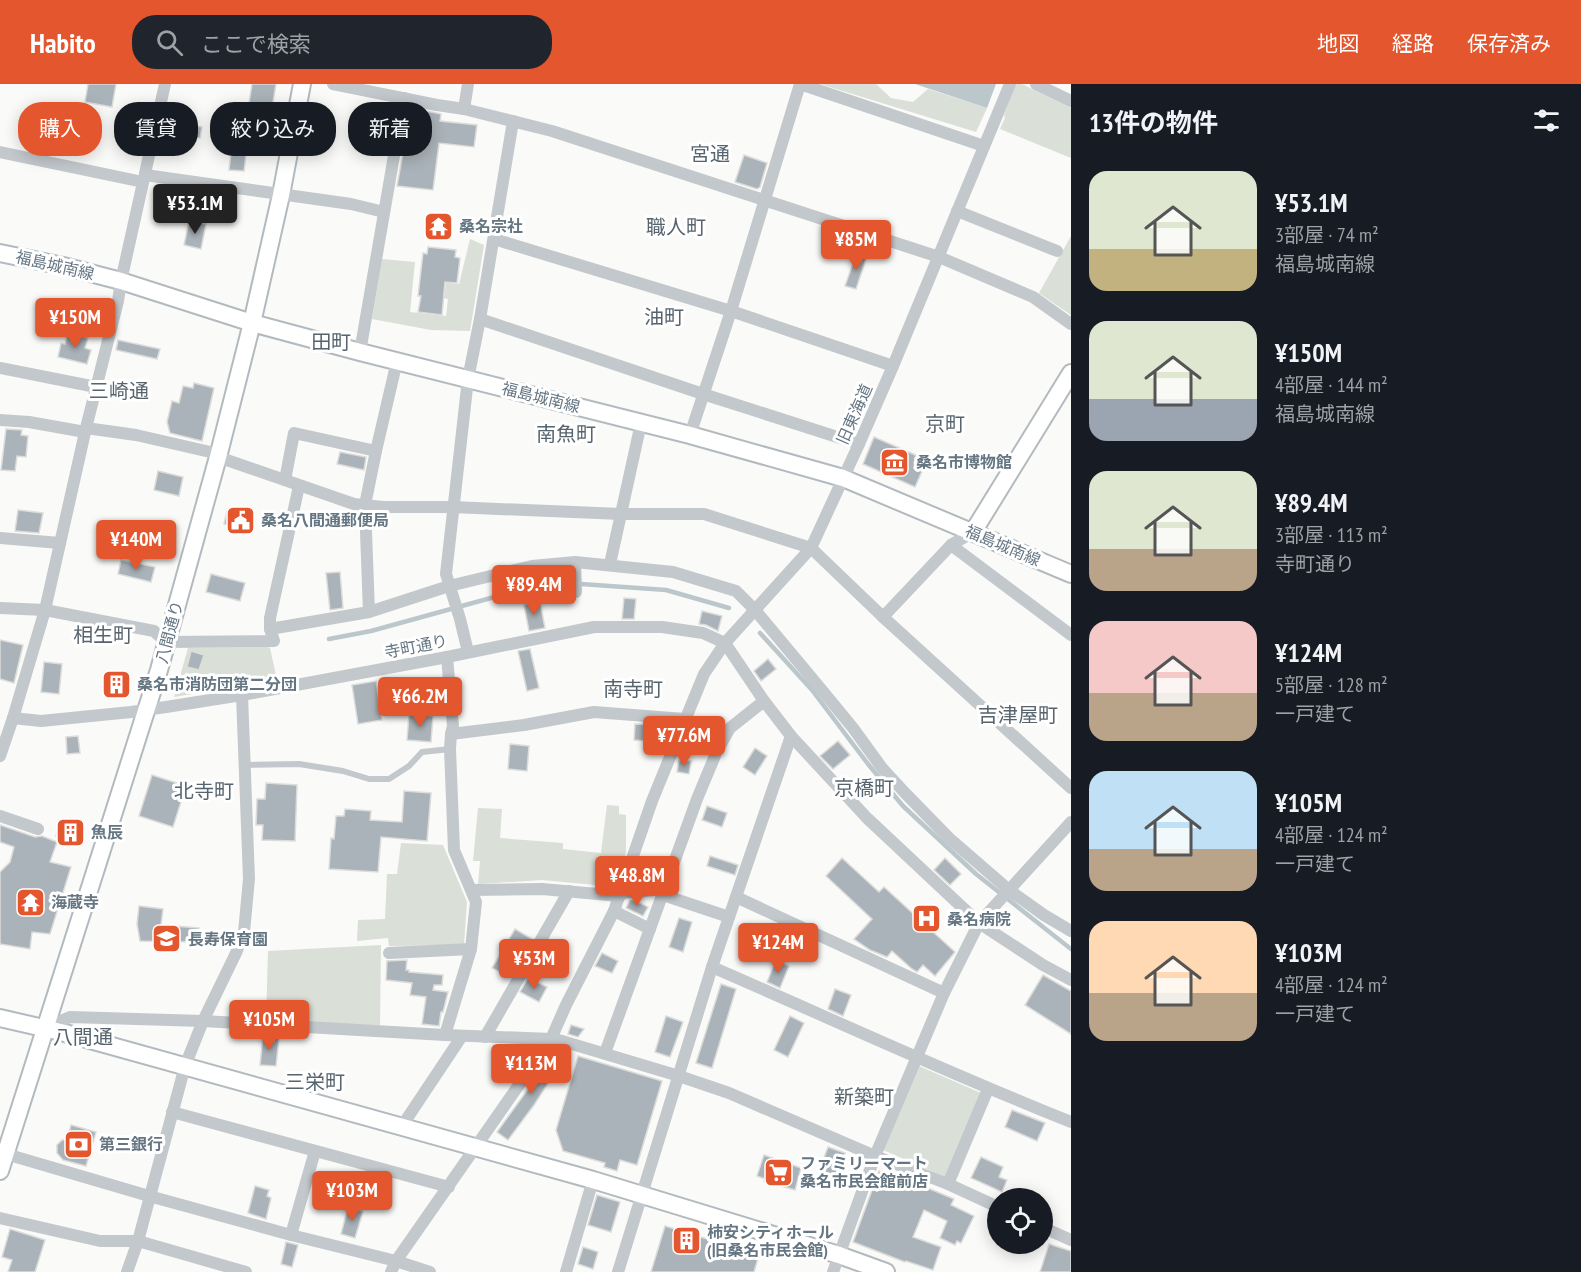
<!DOCTYPE html>
<html lang="ja">
<head>
<meta charset="utf-8">
<style>
	:root { --surface:#171b24; --page:#20242c; --text:#f1f3f6; --muted:#9ea1a6; --accent:#e4572e }
	body { margin:0; font-family:"PT Sans Narrow","Noto Sans JP",sans-serif; background:var(--page); color:var(--text); height:100vh; display:flex; flex-direction:column; font-size:22px; white-space:nowrap }
	* { box-sizing:border-box; margin:0 }
	p { font-size:20px; color:var(--muted) }
	.icon { flex:none; width:33px; height:33px; fill:none; stroke:currentColor; stroke-width:2; stroke-linecap:round; stroke-linejoin:round }
	.map { position:relative; flex:1; overflow:hidden }
	.details { display:flex; flex-direction:column; background:var(--surface); width:510px }
	.details>* { flex:none }
	.banner { position:absolute; left:18px; top:18px; width:570px; height:54px; display:flex; gap:12px }
	.fabs { position:absolute; left:987px; top:1104px; display:grid; gap:12px }
	.fabs a { display:grid; place-items:center; width:66px; height:66px; border-radius:50%; background:var(--surface); box-shadow:0 3px 15px #0003; font-size:30px }
	.price { position:absolute; translate:-50% -51px; padding:0 14px; border-radius:6px; background:var(--accent); color:#fff; font-size:20px; line-height:39px; filter:drop-shadow(0 2px 3px #0008) }
	.price::after { content:''; position:absolute; left:50%; top:36px; width:18px; height:14px; margin-left:-9px; background:inherit; clip-path:polygon(0 0,100% 0,50% 100%) }
	.price.active { background:#222; color:#fff }
	ul { padding:0; list-style:none }
	li { display:flex; align-items:center; gap:18px; height:150px; padding:0 18px }
	li span { display:grid; place-items:center; flex:none; width:168px; height:120px; border-radius:18px; color:#555 }
	li>.icon { margin-inline-start:auto }
	span .icon { width:72px; height:72px; fill:#fffc; stroke-width:1 }
	li b { font-size:26px }
	h2 { display:flex; justify-content:space-between; align-items:center; height:72px; padding:0 18px; font-size:26px }
	.chip { padding:0 21px; border-radius:24px; background:var(--surface); box-shadow:0 3px 15px #0003; font-size:21px; line-height:54px }
	.chip.active { background:var(--accent); color:#fff }
	header { display:flex; align-items:center; gap:36px; box-sizing:border-box; height:84px; padding:0 30px; background:var(--accent); color:#fff }
	header strong { font-size:28px }
	nav { display:flex; gap:33px; margin-inline-start:auto; font-size:21px }
	.search { width:420px; height:54px; background:var(--page); display:flex; align-items:center; gap:15px; box-sizing:border-box; padding:0 21px; border-radius:24px; color:var(--muted); font-size:22px }
	main { display:flex; flex:1; min-height:0 }
	.map>svg:first-child { display:block }
	.green { fill:#dadfd7 }
	.water { fill:#bbc7cb }
	.lines { fill:none; stroke-linecap:round; stroke-linejoin:round }
	.stream { stroke:#bbc7cb; stroke-width:4.5 }
	.building { fill:#aab3b9; stroke:#dcdcda; stroke-width:1.5 }
	.secondary-casing { stroke:#b3babf; stroke-width:20 }
	.lane { stroke:#c3c8cc; stroke-width:6 }
	.street { stroke:#c3c8cc; stroke-width:12 }
	.secondary { stroke:#fff; stroke-width:16 }
	.labels { text-anchor:middle; stroke-width:6; stroke-linejoin:round; paint-order:stroke }
	.poi-label { font-size:16px; font-weight:bold; fill:#657683; stroke:#fff; text-anchor:start }
	.street-label { font-size:16px; fill:#657683; stroke:#fff }
	.quarter-label { font-size:20px; fill:#57646e; stroke:#fff }
</style>
</head>
<body>
<header>
<strong>Habito</strong>
<div class="search"><svg class="icon" aria-label="search" viewBox="0 0 24 24"><circle cx="10" cy="10" r="6"/><path d="M15 15l6 6"/></svg>ここで検索</div>
<nav><a>地図</a><a>経路</a><a>保存済み</a></nav>
</header>
<main>
<div class="map">
<svg width="1071" height="1188" viewBox="0 0 1071 1188">
	<rect width="100%" height="100%" fill="#fafaf8"/>
	<g class="green">
		<path d="M820,0h56l15,14 22,4 15,-13 59,19 -11,24z"/>
		<path d="M1016,0h6l49,24v50l-71,-29 5,-11 -1,-3z"/>
		<path d="M1071,152v79l-32,-22z"/>
		<path d="M470,155l14,6 -14,86 -39,-1 -59,-11 10,-60 33,3 -5,50 36,4 2,-17 -4,-1 2,-15 13,1z"/>
		<path d="M267,563l3,1 7,32 -103,17 14,-49z"/>
		<path d="M607,721l12,1v8l7,1v35l-5,32 -5,5 -74,-7 -64,4 2,-23h-7l5,-53 24,1 -2,29 63,5v6l38,4z"/>
		<path d="M401,759l42,2 24,57 -3,43 -75,1 -1,-8 -31,3 1,-21 27,-1 2,-45h10z"/>
		<path d="M381,861l-1,83 -114,-6 2,-71z"/>
		<path d="M919,982l62,27 -36,84 -62,-27z"/>
	</g>
	<path class="water" d="M915,0h81l-9,24z"/>
	<g class="lines">
		<g class="stream">
			<path d="M760,549l52,57 56,74 35,42 73,68 95,75"/>
			<path d="M329,555l42,-8 138,-38 30,-6 42,-3 85,6 63,18"/>
		</g>
	</g>
	<g class="building">
		<path d="M88,0h28l-4,23 -27,-5z"/>
		<path d="M252,0h24l-7,43 -23,-4z"/>
		<path d="M411,24l30,6 -1,7 37,4 -3,22 -35,-4 -6,47 -36,-4z"/>
		<path d="M167,37l35,6 -2,11 -35,-6z"/>
		<path d="M232,61l15,1 -3,25 -15,-1z"/>
		<path d="M744,71l23,8 -7,24 -3,2 -22,-7z"/>
		<path d="M189,137l17,3 -5,25 -17,-4z"/>
		<path d="M428,163l28,3 -1,7 5,1 -3,25 -12,-1 -3,33 -24,-3 3,-16h-3l5,-43 4,1z"/>
		<path d="M857,168l10,4 -11,33 -11,-3z"/>
		<path d="M68,249l20,5 -3,10 6,2 -4,14 -29,-7 3,-14 4,1z"/>
		<path d="M118,256l42,9 -3,10 -41,-9z"/>
		<path d="M194,299l20,5 -12,53 -32,-8 -3,-11 5,-21 7,2 4,-17 10,2z"/>
		<path d="M6,345l16,1 -1,5 7,1 -2,21 -9,-1 -2,15 -14,-1z"/>
		<path d="M874,353l53,23 -12,27 -52,-23z"/>
		<path d="M340,368l26,5 -2,13 -27,-6z"/>
		<path d="M158,387l25,6 -4,19 -25,-6z"/>
		<path d="M18,426l25,3 -4,20 -24,-2z"/>
		<path d="M227,427l25,7 -3,13 -25,-7z"/>
		<path d="M121,476l34,7 -4,15 -33,-8z"/>
		<path d="M340,488l3,36 -13,2 -4,-37z"/>
		<path d="M211,490l34,9 -5,18 -34,-9z"/>
		<path d="M624,514l12,1 -2,20h-12z"/>
		<path d="M540,518l5,26 -16,3 -5,-26z"/>
		<path d="M702,527l20,5 -4,15 -12,-6 -7,-1z"/>
		<path d="M0,556l23,5 -9,38 -14,-4z"/>
		<path d="M530,565l9,39 -12,3 -9,-40z"/>
		<path d="M191,567l13,4 -5,15 -12,-3z"/>
		<path d="M768,575l8,10 -15,12 -7,-10z"/>
		<path d="M44,578l18,2 -3,30 -18,-2z"/>
		<path d="M376,597l6,39 -24,4 -6,-39z"/>
		<path d="M409,630l24,2 -2,26 -24,-2z"/>
		<path d="M635,640l22,1 -2,17 -21,-2z"/>
		<path d="M78,652l2,17 -13,1 -1,-17z"/>
		<path d="M838,657l12,14 -17,14 -13,-13z"/>
		<path d="M510,660l19,2 -2,25 -19,-2z"/>
		<path d="M755,664l12,8 -12,19 -12,-8z"/>
		<path d="M679,676l12,1 -2,13 -12,-2z"/>
		<path d="M152,691l34,11 -13,41 -34,-11z"/>
		<path d="M266,699l31,2 -2,56 -33,-1 1,-15h-7l1,-26h8z"/>
		<path d="M404,707l27,2 -4,48 -46,-4 -3,35 -49,-3 2,-31 3,1 2,-23h8l1,-7 26,2 -1,9 32,2z"/>
		<path d="M707,722l20,7 -5,14 -20,-7z"/>
		<path d="M60,738l24,6 -4,15 -24,-7z"/>
		<path d="M0,741l35,12 7,-1 15,6 -7,20 21,5 -21,67 -18,-2 -2,17 -30,-5v-72l10,-10 4,-15 -14,-5z"/>
		<path d="M710,772l28,9 -3,10 -28,-9z"/>
		<path d="M842,774l37,34 5,-5 71,65 -20,24 -12,-11 -6,7 -5,-3 -20,-18 -5,6 -17,-7 -16,-11 18,-20 -46,-43z"/>
		<path d="M945,774l16,16 -11,11 -16,-15z"/>
		<path d="M630,816h4l14,7 -5,9 -17,-8z"/>
		<path d="M139,822l24,3 -2,16 38,3v14l-59,-1 -3,-17z"/>
		<path d="M679,834l13,4 -9,30 -14,-5z"/>
		<path d="M515,845l17,10 -22,38 -18,-9z"/>
		<path d="M602,869l16,8 -6,12 -17,-7z"/>
		<path d="M407,876l-1,10h3v2l34,3 -1,10h-8l-1,5 15,2 -5,20h-2l-2,14 -17,-2 4,-27 -16,-2 2,-12 -26,-3 1,-19z"/>
		<path d="M776,876l13,6 -9,22 -13,-6z"/>
		<path d="M1043,891l28,16v43l-46,-29z"/>
		<path d="M528,894l19,9 -8,15 -19,-10z"/>
		<path d="M721,900l15,5 -24,79 -16,-5z"/>
		<path d="M835,905l16,6 -8,21 -15,-7z"/>
		<path d="M666,932l17,6 -13,35 -15,-5z"/>
		<path d="M790,932l14,7 -16,34 -14,-7z"/>
		<path d="M571,941l13,4 -6,8 -10,-3z"/>
		<path d="M263,952l16,2 -3,28 -16,-1z"/>
		<path d="M554,966l11,7 -31,48 -26,35 -11,-8 37,-51 -1,-1z"/>
		<path d="M578,972l84,25 -25,84 -17,-5 -3,11 -13,-4 1,-4 -42,-12 -7,-21z"/>
		<path d="M1012,1026l33,13 -8,18 -32,-14z"/>
		<path d="M71,1041l25,7 -10,34 -23,-6 -6,-7v-8l5,-5h5z"/>
		<path d="M828,1063l17,6 -9,24 -17,-6z"/>
		<path d="M764,1071l37,13 -6,22 -31,-9 1,-2 -8,-3z"/>
		<path d="M981,1073l22,10 -4,10 8,3 -5,12 -31,-14z"/>
		<path d="M879,1087l9,4 1,-3 65,27 -3,6 23,11 -13,27 -4,-2 -2,4 -15,-7 7,-17 -23,-11 -11,27 28,10 -8,23 -27,-9 -1,1 -52,-20z"/>
		<path d="M255,1102l14,4 -2,6 4,2 -5,21 -18,-6z"/>
		<path d="M597,1111l23,7 -9,30 -23,-7z"/>
		<path d="M348,1123l15,4 -8,27 -14,-4z"/>
		<path d="M665,1142l94,29 -5,17h-103z"/>
		<path d="M10,1145l35,11 -10,32h-27l4,-12 -10,-3z"/>
		<path d="M286,1158l12,3 -6,22 -11,-3z"/>
		<path d="M1049,1160l22,7v21h-31z"/>
		<path d="M583,1163l15,5 -5,17 -15,-5z"/>
	</g>
	<g class="lines">
		<defs>
			<g id="secondary">
				<path d="M0,169l63,13 58,15 131,42 108,29 330,83 153,43 228,96"/>
				<path d="M973,448l98,-159"/>
				<path d="M0,934l65,15 528,147 246,75 47,17"/>
				<path d="M0,1087l159,-501 59,-213 34,-134 29,-128 21,-111"/>
			</g>
		</defs>
		<use href="#secondary" class="secondary-casing"/>
		<path class="lane" d="M245,681l54,-1 44,7 26,8h20l20,-13 13,-14 28,-3"/>
		<g class="street">
			<path d="M333,0l104,21 27,4 88,22 387,126 94,40 38,27"/>
			<path d="M1036,0l35,17"/>
			<path d="M464,25l4,-25"/>
			<path d="M0,68l143,30"/>
			<path d="M145,91l206,29 33,8"/>
			<path d="M957,127l100,40"/>
			<path d="M494,155l237,72 162,55"/>
			<path d="M480,235l223,75 156,50"/>
			<path d="M360,268l44,-254"/>
			<path d="M0,284l96,19"/>
			<path d="M0,336l29,2 56,10"/>
			<path d="M86,344l50,7 83,19"/>
			<path d="M690,351l41,-124 69,-227 184,62"/>
			<path d="M218,373l136,47 29,3h69l169,7h83l107,34 72,69 188,171"/>
			<path d="M285,396l9,-47 82,18"/>
			<path d="M0,454l60,5"/>
			<path d="M951,461l120,90"/>
			<path d="M575,478l1,30"/>
			<path d="M610,480l31,-141"/>
			<path d="M0,524l45,2 109,21 12,11 108,-1 -4,-12 99,-17 80,-26 83,-20 43,-4 98,10 63,19 19,19 66,79 32,39 29,40 24,26 43,44 60,52 35,25 27,16"/>
			<path d="M369,528l-4,-107 11,-54 21,-90"/>
			<path d="M883,533l68,-72 22,-13"/>
			<path d="M270,545v-11l29,-132"/>
			<path d="M725,559l39,58 27,35 76,82 112,105 64,42 28,15"/>
			<path d="M468,568l-8,-33 -14,-45 22,-195 12,-60 33,-198"/>
			<path d="M13,634l28,3 90,-9 35,-5 76,-12 205,-38 147,-30h68l41,6 22,10"/>
			<path d="M451,650l73,-9 70,-13 91,7"/>
			<path d="M0,672l13,-38 32,-108 41,-182 32,-127 3,-20 44,-197"/>
			<path d="M0,732l38,13"/>
			<path d="M472,806l70,-1 78,7"/>
			<path d="M621,809l43,-4"/>
			<path d="M663,811l66,22"/>
			<path d="M736,813l208,96"/>
			<path d="M614,827l36,18"/>
			<path d="M389,869l82,-4"/>
			<path d="M712,883c120,52 238,107 359,155"/>
			<path d="M45,944l25,-11 133,4 242,14 106,4 11,2 117,35 50,17 146,63 73,28 50,23"/>
			<path d="M445,951l26,-86 5,-47 -22,-52 -4,-101 1,-15 2,-8 -6,-69"/>
			<path d="M485,953l84,-146"/>
			<path d="M605,969l92,-254 20,-48 13,-23 34,-27"/>
			<path d="M172,1028l277,75"/>
			<path d="M402,1042l60,-90"/>
			<path d="M6,1070l143,42 142,39 105,26 34,11"/>
			<path d="M948,1100l40,-95"/>
			<path d="M0,1134l100,23h38l108,31"/>
			<path d="M1042,1143l29,13"/>
			<path d="M291,1151l24,-84"/>
			<path d="M127,1188l11,-31 47,-175 18,-45 33,-68 8,-21 5,-53 -7,-184"/>
			<path d="M391,1188l5,-11 155,-222 15,-34 48,-94 38,-110 52,-127 21,-31 86,-95 48,-104 34,-78 117,-282"/>
			<path d="M566,1188l27,-92"/>
			<path d="M618,1188l94,-305 79,-231"/>
			<path d="M833,1188l42,-116 69,-163 35,-70 92,-101"/>
		</g>
		<use href="#secondary" class="secondary"/>
	</g>
	<defs>
		<symbol id="temple-square" viewBox="-11 -11 22 22"><rect x="-9" y="-9" width="18" height="18" rx="4" fill="#e4572e" stroke="#fff"/><path d="M0-6L5-2H3V0L6.5 2.5H4V6H1.5V3h-3V6H-4V2.5H-6.5L-3 0V-2H-5Z" fill="#fff"/></symbol>
		<symbol id="museum-square" viewBox="-11 -11 22 22"><rect x="-9" y="-9" width="18" height="18" rx="4" fill="#e4572e" stroke="#fff"/><path d="M0-6L6-3V-2H-6V-3ZM-5-1h2V3h-2ZM-1-1h2V3h-2ZM3-1h2V3H3ZM-6 4H6V6H-6Z" fill="#fff"/></symbol>
		<symbol id="civic-square" viewBox="-11 -11 22 22"><rect x="-9" y="-9" width="18" height="18" rx="4" fill="#e4572e" stroke="#fff"/><path d="M-.6-6.5H3V-4.5H.6V-3L4-1V1h2V6H-6V1h2V-1L-.6-3ZM-1.2 2.5V6h2.4V2.5Z" fill="#fff"/></symbol>
		<symbol id="building-square" viewBox="-11 -11 22 22"><rect x="-9" y="-9" width="18" height="18" rx="4" fill="#e4572e" stroke="#fff"/><path d="M-4-6H4V6H1V3H-1V6H-4ZM-2.5-4.3h1.7v1.8h-1.7ZM.8-4.3h1.7v1.8H.8ZM-2.5-1h1.7V.8h-1.7ZM.8-1h1.7V.8H.8Z" fill="#fff"/></symbol>
		<symbol id="hospital-square" viewBox="-11 -11 22 22"><rect x="-9" y="-9" width="18" height="18" rx="4" fill="#e4572e" stroke="#fff"/><path d="M-5-5h3v3.5h4V-5h3V5h-3V1.5h-4V5h-3Z" fill="#fff"/></symbol>
		<symbol id="school-square" viewBox="-11 -11 22 22"><rect x="-9" y="-9" width="18" height="18" rx="4" fill="#e4572e" stroke="#fff"/><path d="M0-5L7-2L0 1L-7-2ZM-4 1L0 2.5L4 1V4Q0 6-4 4Z" fill="#fff"/></symbol>
		<symbol id="bank-square" viewBox="-11 -11 22 22"><rect x="-9" y="-9" width="18" height="18" rx="4" fill="#e4572e" stroke="#fff"/><path d="M-6-4H6V4H-6ZM0-2.3a2.3 2.3 0 1 0 0 4.6a2.3 2.3 0 1 0 0-4.6Z" fill="#fff"/></symbol>
		<symbol id="supermarket-square" viewBox="-11 -11 22 22"><rect x="-9" y="-9" width="18" height="18" rx="4" fill="#e4572e" stroke="#fff"/><path d="M-6-5.5h2.5l.6 2H6L4.5 2H-2.5L-4.4-4H-6ZM-1.5 3.2a1.3 1.3 0 1 0 .1 0ZM3 3.2a1.3 1.3 0 1 0 .1 0Z" fill="#fff"/></symbol>
	</defs>
	<g fill-rule="evenodd">
		<use href="#temple-square" x="422" y="126" width="33" height="33"/>
		<use href="#museum-square" x="878" y="362" width="33" height="33"/>
		<use href="#civic-square" x="224" y="420" width="33" height="33"/>
		<use href="#building-square" x="100" y="584" width="33" height="33"/>
		<use href="#building-square" x="54" y="732" width="33" height="33"/>
		<use href="#temple-square" x="14" y="802" width="33" height="33"/>
		<use href="#hospital-square" x="910" y="818" width="33" height="33"/>
		<use href="#school-square" x="150" y="838" width="33" height="33"/>
		<use href="#bank-square" x="62" y="1044" width="33" height="33"/>
		<use href="#supermarket-square" x="762" y="1072" width="33" height="33"/>
		<use href="#building-square" x="670" y="1140" width="33" height="33"/>
	</g>
	<g class="labels">
		<g class="poi-label">
			<text x="459" y="148">桑名宗社</text>
			<text x="916" y="384">桑名市博物館</text>
			<text x="261" y="442">桑名八間通郵便局</text>
			<text x="137" y="606">桑名市消防団第二分団</text>
			<text x="91" y="754">魚辰</text>
			<text x="51" y="824">海蔵寺</text>
			<text x="947" y="841">桑名病院</text>
			<text x="188" y="861">長寿保育園</text>
			<text x="99" y="1066">第三銀行</text>
			<text x="800" y="1085">ファミリーマート<tspan x="800" dy="18">桑名市民会館前店</tspan></text>
			<text x="707" y="1154">柿安シティホール<tspan x="707" dy="18">(旧桑名市民会館)</tspan></text>
		</g>
		<g class="street-label">
			<text transform="translate(55 181) rotate(13)" y="6">福島城南線</text>
			<text transform="translate(541 313) rotate(14)" y="6">福島城南線</text>
			<text transform="translate(854 330) rotate(-66)" y="6">旧東海道</text>
			<text transform="translate(1003 461) rotate(23)" y="6">福島城南線</text>
			<text transform="translate(169 548) rotate(-75)" y="6">八間通り</text>
			<text transform="translate(416 562) rotate(-11)" y="6">寺町通り</text>
		</g>
		<g class="quarter-label">
			<text x="710" y="77">宮通</text>
			<text x="676" y="150">職人町</text>
			<text x="664" y="240">油町</text>
			<text x="331" y="265">田町</text>
			<text x="119" y="314">三崎通</text>
			<text x="945" y="347">京町</text>
			<text x="566" y="357">南魚町</text>
			<text x="103" y="558">相生町</text>
			<text x="633" y="612">南寺町</text>
			<text x="1018" y="638">吉津屋町</text>
			<text x="864" y="711">京橋町</text>
			<text x="204" y="714">北寺町</text>
			<text x="83" y="960">八間通</text>
			<text x="315" y="1005">三栄町</text>
			<text x="864" y="1020">新築町</text>
		</g>
	</g>
</svg>
<div class="fabs">
<a><svg class="icon" aria-label="locate" viewBox="0 0 24 24"><circle cx="12" cy="12" r="6"/><path d="M12 2v4M12 18v4M2 12h4M18 12h4"/></svg></a>
</div>
<b class="price active" style="left:195px;top:151px">¥53.1M</b>
<b class="price" style="left:856px;top:187px">¥85M</b>
<b class="price" style="left:75px;top:265px">¥150M</b>
<b class="price" style="left:136px;top:487px">¥140M</b>
<b class="price" style="left:534px;top:532px">¥89.4M</b>
<b class="price" style="left:420px;top:644px">¥66.2M</b>
<b class="price" style="left:684px;top:683px">¥77.6M</b>
<b class="price" style="left:637px;top:823px">¥48.8M</b>
<b class="price" style="left:778px;top:890px">¥124M</b>
<b class="price" style="left:534px;top:906px">¥53M</b>
<b class="price" style="left:269px;top:967px">¥105M</b>
<b class="price" style="left:531px;top:1011px">¥113M</b>
<b class="price" style="left:352px;top:1138px">¥103M</b>
<div class="banner">
<a class="chip active">購入</a>
<a class="chip">賃貸</a>
<a class="chip">絞り込み</a>
<a class="chip">新着</a>
</div>
</div>
<section class="details">
<h2>13件の物件<svg class="icon" aria-label="filters" viewBox="0 0 24 24"><path d="M4 7h16M4 17h16"/><circle cx="9" cy="7" r="2"/><circle cx="15" cy="17" r="2"/></svg></h2>
<ul>
<li><span style="background:linear-gradient(#dfe7d0 65%,#c2b280 0)"><svg class="icon" aria-label="home" viewBox="0 0 24 24"><path d="M3 11l9-7 9 7M6 9v11h12V9"/></svg></span><div><b>¥53.1M</b><p>3部屋 · 74 m²</p><p>福島城南線</p></div></li>
<li><span style="background:linear-gradient(#dfe7d0 65%,#9aa5b1 0)"><svg class="icon" aria-label="home" viewBox="0 0 24 24"><path d="M3 11l9-7 9 7M6 9v11h12V9"/></svg></span><div><b>¥150M</b><p>4部屋 · 144 m²</p><p>福島城南線</p></div></li>
<li><span style="background:linear-gradient(#dfe7d0 65%,#b9a48a 0)"><svg class="icon" aria-label="home" viewBox="0 0 24 24"><path d="M3 11l9-7 9 7M6 9v11h12V9"/></svg></span><div><b>¥89.4M</b><p>3部屋 · 113 m²</p><p>寺町通り</p></div></li>
<li><span style="background:linear-gradient(#f6c9c9 60%,#b9a48a 0)"><svg class="icon" aria-label="home" viewBox="0 0 24 24"><path d="M3 11l9-7 9 7M6 9v11h12V9"/></svg></span><div><b>¥124M</b><p>5部屋 · 128 m²</p><p>一戸建て</p></div></li>
<li><span style="background:linear-gradient(#bfe0f5 65%,#b9a48a 0)"><svg class="icon" aria-label="home" viewBox="0 0 24 24"><path d="M3 11l9-7 9 7M6 9v11h12V9"/></svg></span><div><b>¥105M</b><p>4部屋 · 124 m²</p><p>一戸建て</p></div></li>
<li><span style="background:linear-gradient(#ffd9b3 60%,#b9a48a 0)"><svg class="icon" aria-label="home" viewBox="0 0 24 24"><path d="M3 11l9-7 9 7M6 9v11h12V9"/></svg></span><div><b>¥103M</b><p>4部屋 · 124 m²</p><p>一戸建て</p></div></li>
</ul>
</section>
</main>
</body>
</html>
